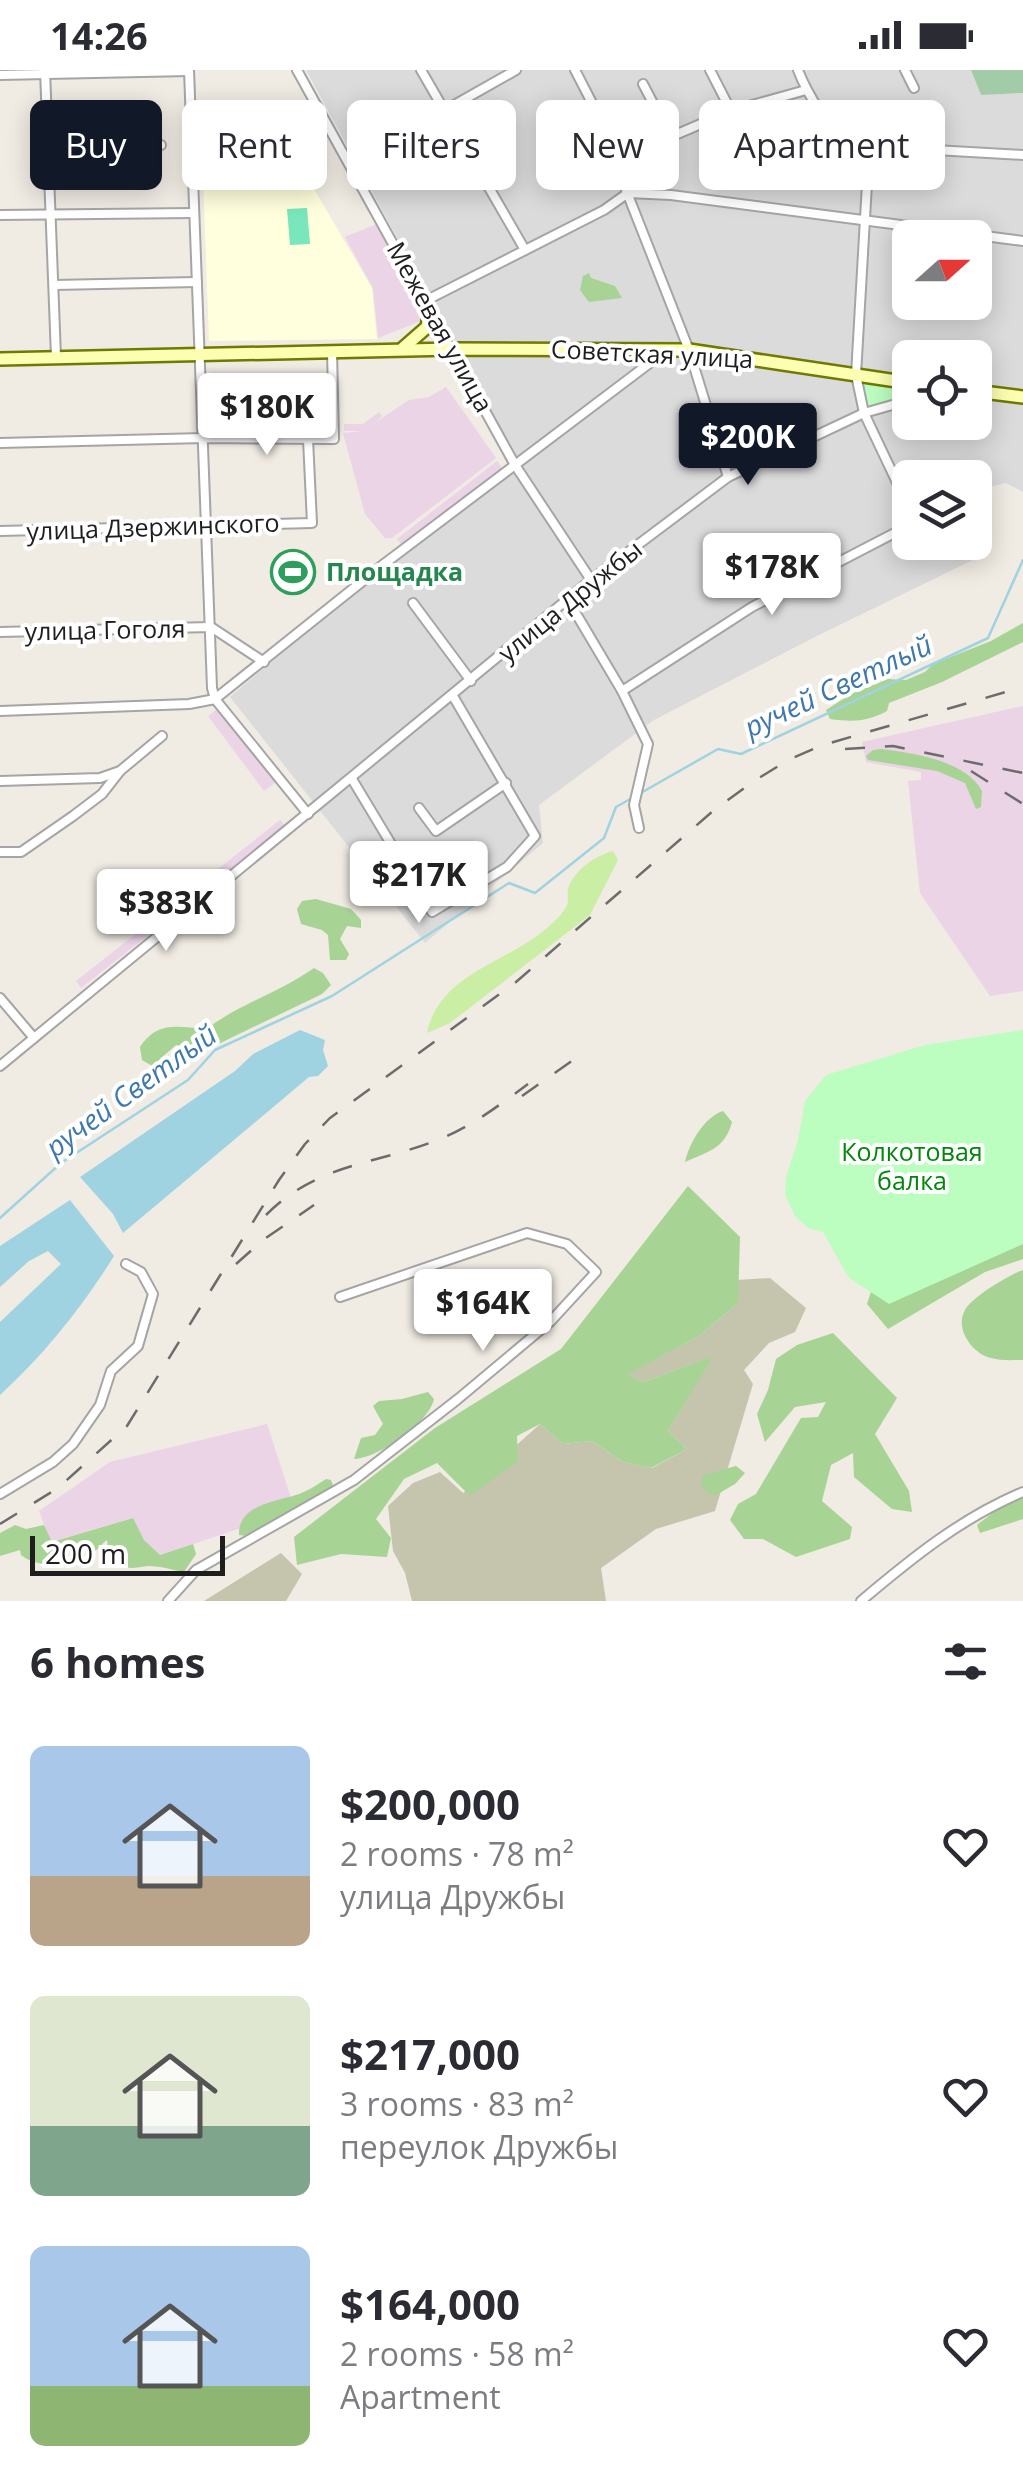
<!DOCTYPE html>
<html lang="en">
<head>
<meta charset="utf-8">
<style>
	:root { --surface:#fff; --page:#f7f7f7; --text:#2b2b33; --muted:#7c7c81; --accent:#111827 }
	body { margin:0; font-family:"Open Sans",sans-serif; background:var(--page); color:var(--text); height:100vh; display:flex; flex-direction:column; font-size:38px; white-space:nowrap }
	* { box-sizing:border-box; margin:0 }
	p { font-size:32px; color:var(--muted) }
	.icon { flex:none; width:55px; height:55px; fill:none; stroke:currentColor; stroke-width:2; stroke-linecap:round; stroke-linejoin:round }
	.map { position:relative; height:1531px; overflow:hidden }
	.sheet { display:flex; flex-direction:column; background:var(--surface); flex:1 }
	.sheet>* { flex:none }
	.banner { position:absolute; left:30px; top:30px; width:965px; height:90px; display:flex; gap:20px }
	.needle { width:65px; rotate:69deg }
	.fabs { position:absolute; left:892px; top:150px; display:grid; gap:20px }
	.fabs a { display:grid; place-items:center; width:100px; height:100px; border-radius:15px; background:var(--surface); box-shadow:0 5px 25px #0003; font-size:50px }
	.scale { position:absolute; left:30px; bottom:25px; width:195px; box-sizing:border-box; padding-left:10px; border:5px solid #1e1e1e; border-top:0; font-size:28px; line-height:35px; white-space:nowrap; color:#1e1e1e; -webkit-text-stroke:8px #fff; paint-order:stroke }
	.price { position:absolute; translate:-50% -85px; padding:0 22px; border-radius:10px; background:#fff; color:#222; font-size:32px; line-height:65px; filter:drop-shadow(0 2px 5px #0008) }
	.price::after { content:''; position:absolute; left:50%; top:60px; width:30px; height:22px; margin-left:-15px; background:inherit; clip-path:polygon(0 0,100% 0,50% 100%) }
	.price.current { background:var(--accent); color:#fff }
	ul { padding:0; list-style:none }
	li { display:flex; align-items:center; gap:30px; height:250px; padding:0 30px }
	li span { display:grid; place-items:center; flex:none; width:280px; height:200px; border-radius:15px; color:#555 }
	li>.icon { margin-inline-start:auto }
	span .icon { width:120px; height:120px; fill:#fffc; stroke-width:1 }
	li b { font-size:42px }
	h2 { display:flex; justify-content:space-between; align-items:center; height:120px; padding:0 30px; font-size:42px }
	.chip { padding:0 35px; border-radius:15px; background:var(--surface); box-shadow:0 5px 25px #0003; font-size:35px; line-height:90px }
	.chip.current { background:var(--accent); color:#fff }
	.status { display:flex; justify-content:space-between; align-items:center; height:70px; padding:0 50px; background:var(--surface); direction:ltr }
	.status svg { height:28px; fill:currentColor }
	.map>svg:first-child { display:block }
	.residential { fill:#dcdbdb; fill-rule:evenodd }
	.industrial { fill:#ead4e6 }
	.education { fill:#ffd }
	.construction { fill:#c5c5ad }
	.grass { fill:#caefa4 }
	.forest { fill:#a7d394 }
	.cemetery { fill:#a2cba7 }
	.park { fill:#bbfec0 }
	.pitch { fill:#79e6bb }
	.water { fill:#9fd3e2 }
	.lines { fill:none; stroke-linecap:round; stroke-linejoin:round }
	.stream { stroke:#9fd3e2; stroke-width:2.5 }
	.street-casing { stroke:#a5a5a5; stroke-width:12 }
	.secondary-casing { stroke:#6e7a00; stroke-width:16 }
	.street { stroke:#fff; stroke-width:8 }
	.secondary { stroke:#fcffb2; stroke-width:11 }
	.rail { stroke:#6c6c6c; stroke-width:2.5; stroke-dasharray:20 20; stroke-linecap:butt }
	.labels { text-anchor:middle; stroke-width:8; stroke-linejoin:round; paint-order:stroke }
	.street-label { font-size:25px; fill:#1e1e1e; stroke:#fff }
	.leisure-label { font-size:25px; font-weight:bold; fill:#27864d; stroke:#fff; text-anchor:start }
	.park-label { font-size:25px; fill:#02860b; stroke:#fff }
	.water-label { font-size:28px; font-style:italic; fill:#3f78ae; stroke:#fff }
</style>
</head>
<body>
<div class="status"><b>14:26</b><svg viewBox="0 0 49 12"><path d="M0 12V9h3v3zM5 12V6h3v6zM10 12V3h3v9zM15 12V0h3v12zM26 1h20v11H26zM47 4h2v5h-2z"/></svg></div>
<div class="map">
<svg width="1023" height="1531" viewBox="0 0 1023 1531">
	<rect width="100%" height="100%" fill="#f0ebe3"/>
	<path class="residential" d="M306,0h665l10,25 42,-2v399l-17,-9 -31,8v-13h-65v64l62,1 5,15 -160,78 -163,84 -115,85 4,38 -118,100 -195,-246 154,-133 136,-100zM910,168h65v64h-65zM910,288h65v64h-65z"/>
	<g class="industrial">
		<path d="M377,154l46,92 -2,5 -43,17 -5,-50 -28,-51z"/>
		<path d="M446,317l50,71 -104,80h-7l-20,-24 -22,-81 20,-2h-19v-7h19l16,-12 3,4 -6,6 33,-22 20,-3z"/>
		<path d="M497,391l6,8 -100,77 -6,-7z"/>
		<path d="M1023,636v285l-33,5 -70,-103 -12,-112 13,-1v-8l-55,-10 -4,-20z"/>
		<path d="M220,637l56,75 -12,9 -56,-75z"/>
		<path d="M280,750l6,7 -205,161 -5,-7z"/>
		<path d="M267,1354l28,86 -135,45 -16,-15 -12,-22 -81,24 -12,-31 71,-49z"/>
	</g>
	<path class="education" d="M253,104l9,6 45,-3 65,111 5,51 -168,2 -6,-165z"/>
	<g class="construction">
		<path d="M770,1208l36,30 -11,24 -26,11 -25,27 9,14 -38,127 -59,18 -55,39 5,33h-194l-7,-28 -12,-22 -5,-45 25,-23 27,-11 23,21 77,-69 23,20 29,-3 31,21 29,6 35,-19 -19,-18 43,-74 -67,25 -18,-7 73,-39 39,-33 -1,-23z"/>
		<path d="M281,1483l21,21 -16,27h-82z"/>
	</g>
	<path class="grass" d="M613,781l5,9 -28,55 -140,108 -23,10c12,-59 80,-70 120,-105 6,-5 18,-16 20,-23 2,-5 0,-11 1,-16 7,-20 27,-33 45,-38z"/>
	<g class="forest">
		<path d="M589,203l2,5 24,8 7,12 -33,4 -9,-12 3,-14z"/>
		<path d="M1023,553v19l-81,40 -53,21 -2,8c-20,11 -35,11 -57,8l-4,-9 25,-16 37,-15 18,1 19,-8 8,-8 58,-23z"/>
		<path d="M881,679c32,4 84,11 101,42l-1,16 -5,2 -11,-26 -28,-12 -69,-11 -2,-4 7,-6z"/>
		<path d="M316,829l35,10 10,11v8l-14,-2 -7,13 9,15 -3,6h-16l-2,-25 -6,-5 -21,-6 -4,-15 5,-8z"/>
		<path d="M314,898l9,5 8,12 -9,9 -116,56 -30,-5 -24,21 -10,-6 -2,-13c18,-27 38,-20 66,-18 34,-25 74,-37 108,-61z"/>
		<path d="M723,1041l9,11c-7,27 -25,30 -47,40 4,-18 19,-45 38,-51z"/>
		<path d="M688,1116l52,51 -2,66 -39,33 -72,39 17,7 69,-26 -45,75 19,18 -36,19 -28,-6 -31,-21 -29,3 -23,-20 -23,12 1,25 -48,35 -33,-33 -33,16 -28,40 15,19 -4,19 -46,-3 -44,11 -3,-28 141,-109 126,-79z"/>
		<path d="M1023,1122v67l-38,13 -97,57 -21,-25 14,-43z"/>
		<path d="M1023,1200v90c-10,0 -22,1 -32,-2 -18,-4 -37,-29 -26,-48 7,-13 44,-35 58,-40z"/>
		<path d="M833,1263l64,65 -22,36 34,57 3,21 -20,-3 -38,-32 -1,-24 -22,12 -9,36 30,26 -2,12 -54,18 -33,-18h-19l-14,-19 8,-16 18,-10 45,-76 17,-1 8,-15 -31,5 -30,35 -8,-28 11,-24 8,-31 21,-14z"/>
		<path d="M428,1322l6,7c-5,24 -55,59 -80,60l7,-21 14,-3 8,-11 -10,-18 6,-5 23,-2z"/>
		<path d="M736,1396l9,7 -10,11 -19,11h-6l-9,-10 2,-10z"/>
		<path d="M326,1409l5,1 3,8 -87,48 -8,-1c-1,-30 35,-33 57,-40 10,-3 21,-10 30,-16z"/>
		<path d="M1023,1428v21l-43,14 -3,-8 22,-17z"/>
		<path d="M133,1448l11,22 16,15 33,-11 3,10 -12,18c-11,-2 -24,-6 -35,-6 -14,1 -21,5 -34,-3l-1,-10 -6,-5 -1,-8c-7,5 -12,13 -20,18 -16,9 -51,10 -66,-3l-1,-5 -20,6v-23l15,-8 11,4 18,-4 8,17z"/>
	</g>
	<path class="cemetery" d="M971,0h52v23l-42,2z"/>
	<g class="park">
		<path d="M860,309l50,7v8l-44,14z"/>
		<path d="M1023,960v214l-134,60 -40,-26 -26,-46 -15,-4 -13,-12 -10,-21 1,-19 12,-36 7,-39 21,-26 99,-30z"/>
	</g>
	<path class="pitch" d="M307,138l3,36 -20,1 -3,-36z"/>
	<g class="water">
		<path d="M300,960l25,10 -2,10 5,16 -10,10 -9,1 -186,156 -10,-19 -33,-37 155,-106 18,-17z"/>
		<path d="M70,1130l44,56c-31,50 -70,99 -114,139v-73l61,-58 -13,-13 -19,10 -29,26v-41z"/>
	</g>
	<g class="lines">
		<g class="stream">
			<path d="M639,724l79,-45 23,5 247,-116 35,-78"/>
			<path d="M0,1148l61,-55 127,-83 27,-30 117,-54 177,-113 26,10 69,-55 12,-31 16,-9"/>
		</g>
		<defs>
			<g id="street">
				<path d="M45,0l11,287"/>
				<path d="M189,0l23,618 3,11 93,115"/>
				<path d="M297,0l218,395 76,115"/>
				<path d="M421,0l104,180"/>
				<path d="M575,0l16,31 98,249 39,127"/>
				<path d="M710,0l21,41"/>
				<path d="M798,0c8,21 32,62 49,75l176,10"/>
				<path d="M905,0l9,18"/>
				<path d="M0,5l189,-4"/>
				<path d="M643,14l24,46 8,5 56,-24 75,-21"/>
				<path d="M48,77l113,-2"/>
				<path d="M869,79l-13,226 8,38 46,97"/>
				<path d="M350,94l166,-94"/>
				<path d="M0,145l194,-2"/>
				<path d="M54,215l143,-3"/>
				<path d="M425,231l179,-91 24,-17 43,2 352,46"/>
				<path d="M0,373l204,-5 130,1 -2,-88"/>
				<path d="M0,461l312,-8 -4,-84"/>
				<path d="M384,494l12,16"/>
				<path d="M568,530l54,91 26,53 -14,61 5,23"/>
				<path d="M413,533l58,78"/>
				<path d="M0,562l211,-5 53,35"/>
				<path d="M622,621l130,-84 158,-82"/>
				<path d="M0,641l189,-7 26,-5 169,-135 283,-214"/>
				<path d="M352,709l80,133 75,-45 28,-31 -82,-140"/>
				<path d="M0,711l100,-3 20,-7"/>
				<path d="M419,738l17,23 70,-48"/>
				<path d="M0,782h21l52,-36 29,-22 18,-23 42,-35"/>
				<path d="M0,928l34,40"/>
				<path d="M0,996l591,-486 137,-103 136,-64 46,-13"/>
				<path d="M0,1424l53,-32 20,-18 27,-39 11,-34 27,-25 15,-52 -12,-22 -15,-8"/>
				<path d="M168,1531l28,-31 158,-90 104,-81 92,-77 46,-50 -29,-28 -40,-11 -187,64"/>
				<path d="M861,1531c51,-43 100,-83 162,-109"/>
			</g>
			<g id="secondary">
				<path d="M403,278l24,-21 3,-18"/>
				<path d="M0,289l452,-10 237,1 221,33"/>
				<path d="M975,321l48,6"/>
			</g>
		</defs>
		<use href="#street" class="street-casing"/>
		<use href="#secondary" class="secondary-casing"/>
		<use href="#street" class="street"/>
		<use href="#secondary" class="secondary"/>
		<g class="rail">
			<path d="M845,679l48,-3 130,27"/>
			<path d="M971,701l52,33"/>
			<path d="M522,1026l61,-43"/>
			<path d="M266,1145c51,-51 106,-50 169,-74 35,-13 63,-35 93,-57"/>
			<path d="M236,1194l27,-24 51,-35"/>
			<path d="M0,1454l58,-36 69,-62 152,-246 26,-36 25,-26 186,-136 197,-171 41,-30 36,-22 33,-14 200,-58"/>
		</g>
	</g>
	<defs>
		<symbol id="stadium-ring" viewBox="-11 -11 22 22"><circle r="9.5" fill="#fff" stroke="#2e9e5b" stroke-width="1.5"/><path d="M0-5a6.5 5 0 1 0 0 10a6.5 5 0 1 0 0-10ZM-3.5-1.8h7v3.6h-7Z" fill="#2e9e5b"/></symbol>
	</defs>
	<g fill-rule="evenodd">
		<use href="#stadium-ring" x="268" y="477" width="50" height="50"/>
	</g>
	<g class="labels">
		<g class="street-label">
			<text transform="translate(440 257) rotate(61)" y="9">Межевая улица</text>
			<text transform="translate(652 284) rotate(3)" y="9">Советская улица</text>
			<text transform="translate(153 457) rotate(-2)" y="9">улица Дзержинского</text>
			<text transform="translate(570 531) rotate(-39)" y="9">улица Дружбы</text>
			<text transform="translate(105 560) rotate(-1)" y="9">улица Гоголя</text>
		</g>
		<g class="leisure-label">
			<text x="326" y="511">Площадка</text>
		</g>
		<g class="park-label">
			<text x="912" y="1091">Колкотовая<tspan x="912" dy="29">балка</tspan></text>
		</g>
		<g class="water-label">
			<text transform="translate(838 616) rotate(-25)" y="10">ручей Светлый</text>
			<text transform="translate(131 1021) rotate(-36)" y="10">ручей Светлый</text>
		</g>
	</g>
</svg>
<div class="fabs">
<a><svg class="needle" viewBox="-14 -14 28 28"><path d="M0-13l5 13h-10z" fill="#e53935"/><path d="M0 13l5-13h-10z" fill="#7c7c81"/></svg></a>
<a><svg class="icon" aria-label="locate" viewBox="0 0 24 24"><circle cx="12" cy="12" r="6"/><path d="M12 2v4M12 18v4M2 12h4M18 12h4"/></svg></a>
<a><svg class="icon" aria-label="layers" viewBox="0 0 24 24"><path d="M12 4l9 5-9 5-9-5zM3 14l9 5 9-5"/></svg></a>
</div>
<div class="scale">200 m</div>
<b class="price" style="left:267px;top:388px">$180K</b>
<b class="price current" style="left:748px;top:418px">$200K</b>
<b class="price" style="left:772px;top:548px">$178K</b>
<b class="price" style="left:419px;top:856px">$217K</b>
<b class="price" style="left:166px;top:884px">$383K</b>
<b class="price" style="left:483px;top:1284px">$164K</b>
<div class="banner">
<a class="chip current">Buy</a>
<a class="chip">Rent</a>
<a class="chip">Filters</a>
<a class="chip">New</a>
<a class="chip">Apartment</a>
</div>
</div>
<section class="sheet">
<h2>6 homes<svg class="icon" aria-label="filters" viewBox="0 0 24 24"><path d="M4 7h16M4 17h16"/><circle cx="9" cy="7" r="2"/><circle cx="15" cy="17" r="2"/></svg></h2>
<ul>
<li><span style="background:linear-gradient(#a9c7e8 65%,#b9a48a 0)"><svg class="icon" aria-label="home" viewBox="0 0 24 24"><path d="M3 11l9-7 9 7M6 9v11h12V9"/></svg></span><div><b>$200,000</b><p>2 rooms · 78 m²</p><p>улица Дружбы</p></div><svg class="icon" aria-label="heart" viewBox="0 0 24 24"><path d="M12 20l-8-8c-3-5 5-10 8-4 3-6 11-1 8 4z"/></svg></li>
<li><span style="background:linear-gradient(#dfe7d0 65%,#7fa58c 0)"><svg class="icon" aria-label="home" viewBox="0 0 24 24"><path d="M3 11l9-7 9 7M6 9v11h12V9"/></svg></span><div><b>$217,000</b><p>3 rooms · 83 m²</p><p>переулок Дружбы</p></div><svg class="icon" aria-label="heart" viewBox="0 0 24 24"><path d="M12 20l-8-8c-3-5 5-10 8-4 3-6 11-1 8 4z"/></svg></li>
<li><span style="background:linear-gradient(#a9c7e8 70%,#8fb573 0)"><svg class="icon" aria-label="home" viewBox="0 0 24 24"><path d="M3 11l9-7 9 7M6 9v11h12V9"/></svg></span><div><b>$164,000</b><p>2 rooms · 58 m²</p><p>Apartment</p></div><svg class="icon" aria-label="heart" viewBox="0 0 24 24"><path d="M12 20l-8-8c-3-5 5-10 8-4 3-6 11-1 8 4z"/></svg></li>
</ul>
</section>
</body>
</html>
